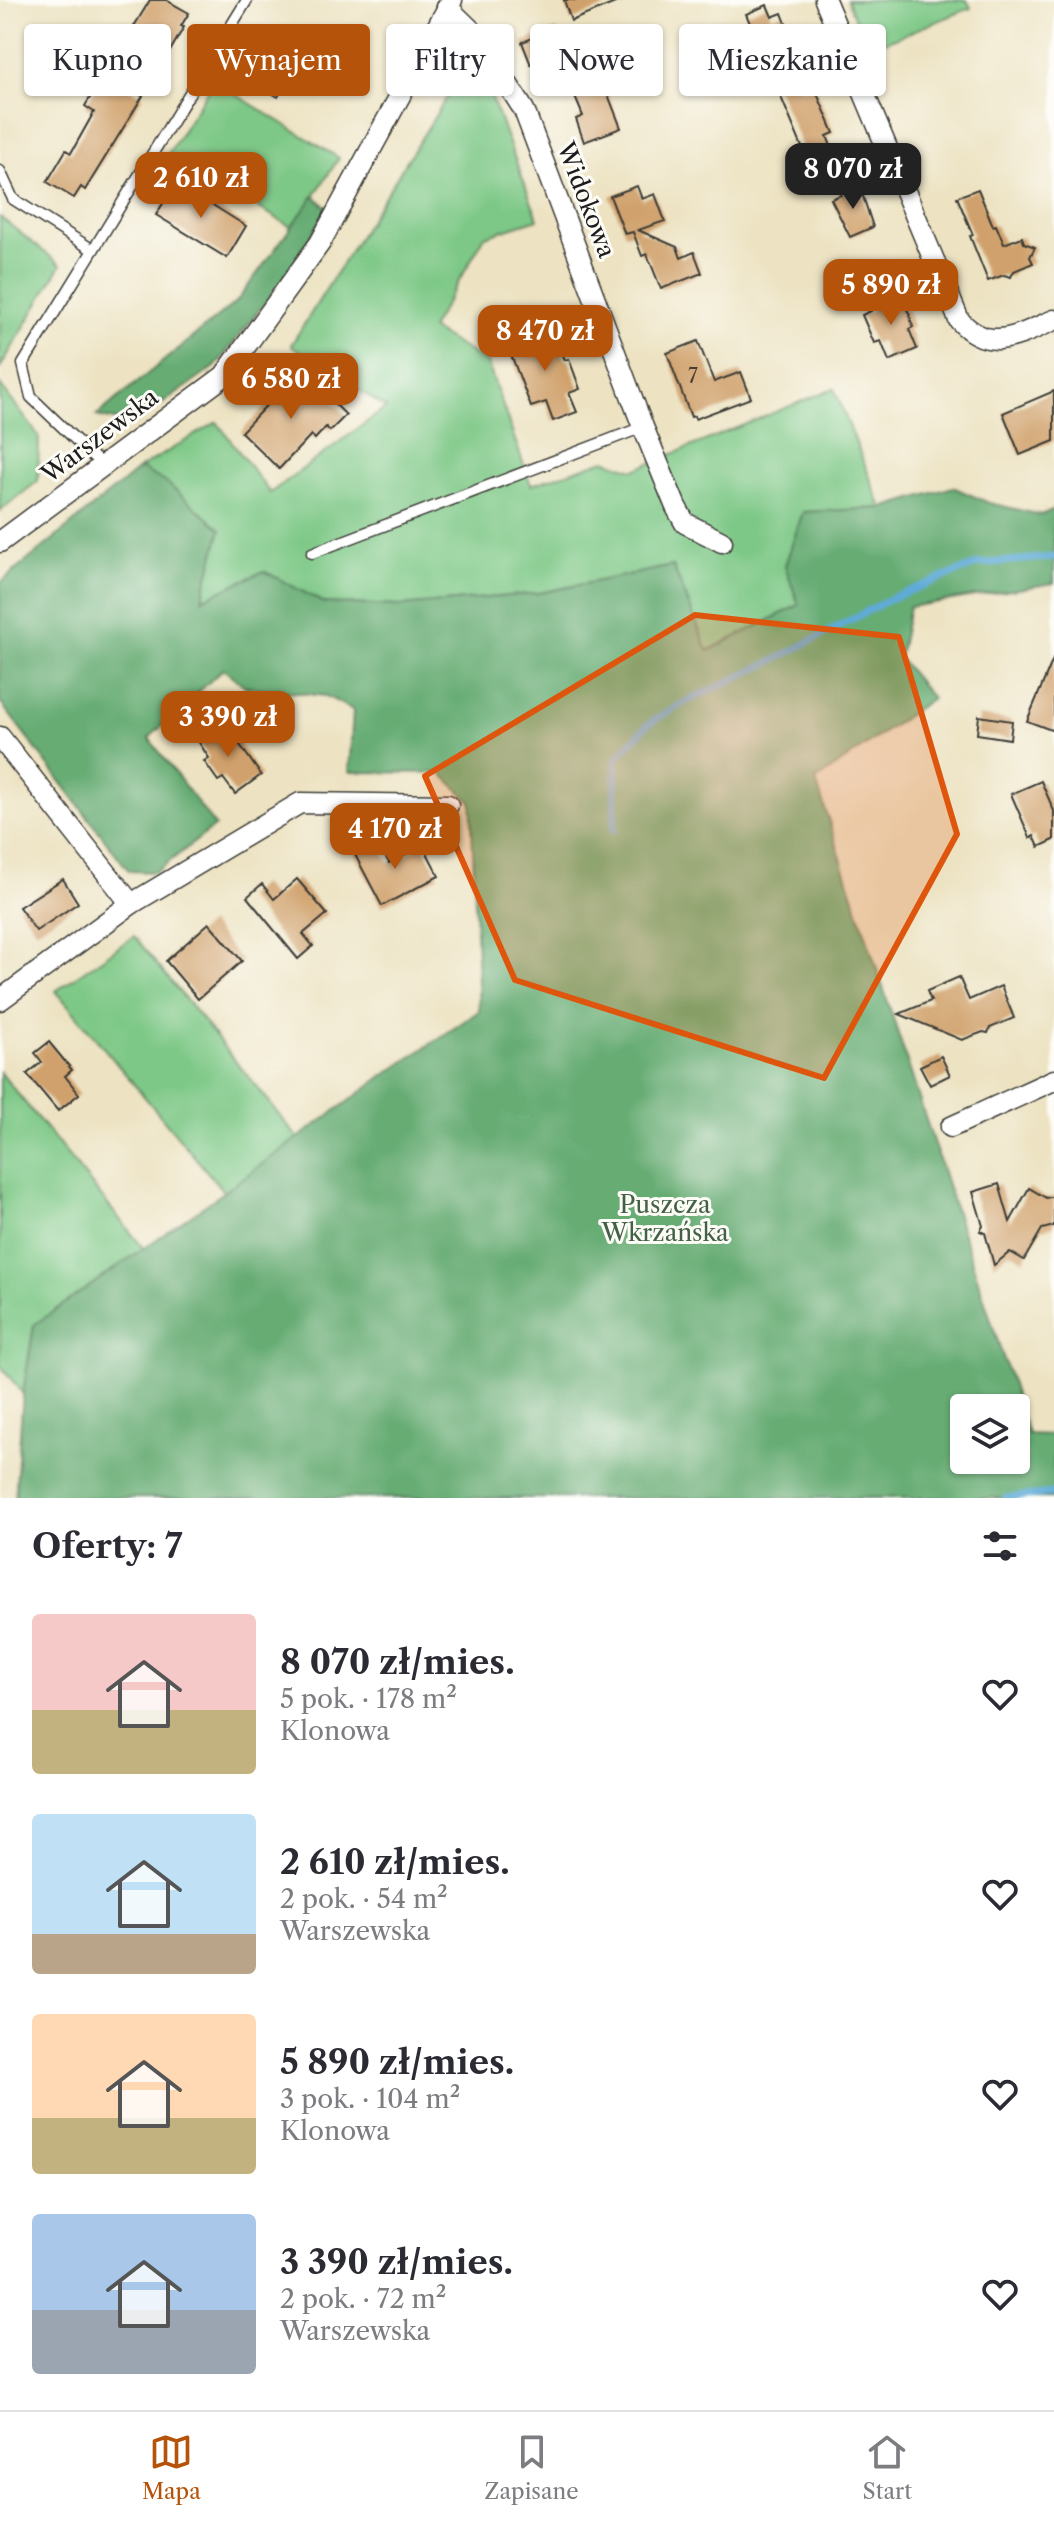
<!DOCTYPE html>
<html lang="pl">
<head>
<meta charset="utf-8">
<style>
	:root { --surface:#fff; --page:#f7f7f7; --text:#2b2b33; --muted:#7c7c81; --line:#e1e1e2; --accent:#b45309 }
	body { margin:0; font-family:"Libre Caslon Text",serif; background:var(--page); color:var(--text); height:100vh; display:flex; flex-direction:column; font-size:30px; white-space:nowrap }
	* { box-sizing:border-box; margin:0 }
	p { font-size:26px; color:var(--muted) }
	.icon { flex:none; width:44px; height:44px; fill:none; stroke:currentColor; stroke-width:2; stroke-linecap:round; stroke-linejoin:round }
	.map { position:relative; height:1498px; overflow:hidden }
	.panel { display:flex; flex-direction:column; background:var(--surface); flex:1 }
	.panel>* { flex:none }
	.hud { position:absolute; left:24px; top:24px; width:1006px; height:72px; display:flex; gap:16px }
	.buttons { position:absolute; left:950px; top:1394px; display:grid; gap:16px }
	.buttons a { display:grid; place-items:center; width:80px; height:80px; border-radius:8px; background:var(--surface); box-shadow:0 2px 6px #0004; font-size:40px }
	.price { position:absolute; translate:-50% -68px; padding:0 18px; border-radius:16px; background:var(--accent); color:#fff; font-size:26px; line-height:52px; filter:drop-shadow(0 2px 4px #0008) }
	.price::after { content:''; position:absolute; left:50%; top:48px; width:24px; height:18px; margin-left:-12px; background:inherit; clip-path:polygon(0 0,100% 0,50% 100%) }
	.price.current { background:#222; color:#fff }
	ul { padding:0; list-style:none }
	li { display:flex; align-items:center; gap:24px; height:200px; padding:0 32px }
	li span { display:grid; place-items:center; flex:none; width:224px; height:160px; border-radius:8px; color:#555 }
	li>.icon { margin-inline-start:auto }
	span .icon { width:96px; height:96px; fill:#fffc; stroke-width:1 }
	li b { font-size:34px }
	h2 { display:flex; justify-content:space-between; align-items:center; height:96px; padding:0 32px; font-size:34px }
	.pill { padding:0 28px; border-radius:8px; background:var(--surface); box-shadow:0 2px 6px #0004; font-size:28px; line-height:72px }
	.pill.current { background:var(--accent); color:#fff }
	.menu { display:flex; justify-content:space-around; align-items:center; height:112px; border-top:2px solid var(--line); background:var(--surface); font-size:22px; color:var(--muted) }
	.menu a { display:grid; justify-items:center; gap:4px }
	.menu .current { color:var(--accent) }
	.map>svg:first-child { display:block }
	.green { fill:#7dc886; stroke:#4c7251; stroke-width:2 }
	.forest { fill:#66ac73; stroke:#416448; stroke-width:2; fill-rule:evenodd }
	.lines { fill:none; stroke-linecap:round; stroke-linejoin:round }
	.stream { stroke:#5fabd8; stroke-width:7 }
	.building { fill:#d0a16c }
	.service-casing { stroke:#3b3a35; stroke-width:13 }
	.minor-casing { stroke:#3b3a35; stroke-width:23 }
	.service { stroke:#fff; stroke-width:10 }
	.minor { stroke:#fff; stroke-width:20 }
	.marked { fill:#de560d; fill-opacity:0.2; stroke:#de560d; stroke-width:6; stroke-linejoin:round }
	.labels { text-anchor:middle; stroke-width:6; stroke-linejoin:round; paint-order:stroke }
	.number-label { font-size:20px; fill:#493d30 }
	.street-label { font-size:24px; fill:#1c1c1c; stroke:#fdfcf7 }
	.park-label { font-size:24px; fill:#436146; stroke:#fdfcf7 }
</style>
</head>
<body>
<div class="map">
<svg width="1054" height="1498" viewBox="0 0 1054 1498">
	<rect width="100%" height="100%" fill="#fdfcf7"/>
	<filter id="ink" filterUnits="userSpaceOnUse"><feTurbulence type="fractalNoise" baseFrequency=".0125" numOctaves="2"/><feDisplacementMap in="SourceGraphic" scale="16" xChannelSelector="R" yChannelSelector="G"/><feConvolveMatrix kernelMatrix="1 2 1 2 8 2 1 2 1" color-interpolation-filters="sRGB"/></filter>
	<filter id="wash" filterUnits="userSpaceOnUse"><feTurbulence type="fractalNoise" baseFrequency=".006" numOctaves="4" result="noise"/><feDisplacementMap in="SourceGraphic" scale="32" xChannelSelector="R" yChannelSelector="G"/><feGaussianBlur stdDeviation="1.8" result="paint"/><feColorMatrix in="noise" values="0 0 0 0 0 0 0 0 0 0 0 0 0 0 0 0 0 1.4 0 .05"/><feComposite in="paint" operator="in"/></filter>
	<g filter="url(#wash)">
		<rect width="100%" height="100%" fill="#ede3c3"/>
		<g class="green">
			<path d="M847,0h120l4,8 -104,41z"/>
			<path d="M482,73l56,146 -53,17 -54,93 56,33 44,123 74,-25 29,10 200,-82 48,120 -79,4 -18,54 14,39 -92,46 -34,-85 -134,27 -138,13 -77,-3 -60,-32 -63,29 -61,-132 77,-46 53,71 116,-85 -95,-63 163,-259z"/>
			<path d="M214,81l125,77 -46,70 -125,-74z"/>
			<path d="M0,217l61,48 -61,103z"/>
			<path d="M0,385l39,51 -1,45 -38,30z"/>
			<path d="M134,936l164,202 -74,54 -168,-201z"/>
			<path d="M0,1072l144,177 -110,76 -11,69 -23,-29z"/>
		</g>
		<g class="forest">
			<path d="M314,196l14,12 -40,65 -73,94 -82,57 -37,-8 141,-115z"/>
			<path d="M140,468l27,15 54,46 -19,70 62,-28 60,32 77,3 138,-13 134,-27 35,85 91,-46 -14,-39 18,-54 79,-4 71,-21 36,16 52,12 13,-6v74l-145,24 -10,51 33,40 -116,83 212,653 26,1v63h-1039l8,-104 11,-69 190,-133 152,-111 103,-70 -8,-209 -30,-29 -92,-1 4,-62 -27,-14 -80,-9 -23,-18 -74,69 66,88 -59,46 -27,-1 -129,-169v-119zM964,1408h52v52h-52z"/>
		</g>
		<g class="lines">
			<g class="stream">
				<path d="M614,830l2,-71 32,-35 39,-23 84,-39 123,-65 84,-33 76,-7"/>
				<path d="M1006,1498l48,-5"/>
			</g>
		</g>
		<g id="blocks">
			<g class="building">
				<path d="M150,0h16l23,13 -8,13 3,1 -14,24 -3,-2 -8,13 -34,-21z"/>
				<path d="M564,0h56v1l-49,20z"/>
				<path d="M767,5l5,12 10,-4 8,21 -10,4 21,51 12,-5 21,49 -7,3 8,20 -25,10 -64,-152z"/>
				<path d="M557,29l9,22 -35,14 -9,-23z"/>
				<path d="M274,30l33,20 -29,47 -33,-20 7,-12 -4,-2 15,-23 3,2z"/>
				<path d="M598,69l23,59 -37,14 -8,-23 7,-3 -15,-36z"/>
				<path d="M104,75l39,21 -58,94 -4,-3 -7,11 -27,-16 19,-32 5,3 23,-41 -9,-6z"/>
				<path d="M176,182l70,44 -19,32 -71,-43z"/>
				<path d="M637,186l5,13 13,-5 10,27 -27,9 39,17 4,11 13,-6 8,21 -41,16 -14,-35 -5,2 -9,-24 -8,2 -15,-38z"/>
				<path d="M860,187l13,40 -23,10 -19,-38 10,-4 2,-6 6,2z"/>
				<path d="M978,189l15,37 3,-1 8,19 18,-7 2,6 11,4 -5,10 3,6 -19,8 -3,6 -7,-2 -16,6 -18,-45 3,-1 -16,-38z"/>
				<path d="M873,295l16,9 12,-5 8,14 4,14 -4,2 8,20 -28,12 -8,-20 -7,2 -12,-28 9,-4z"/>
				<path d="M552,327l13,33 4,-1 11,30 -11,4 8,19 -24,9 -7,-19 -15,5 -24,-63z"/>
				<path d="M698,341l16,41 27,-10 10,26 -56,21 -1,-3 -3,1 -24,-64z"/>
				<path d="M295,375l26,25 5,-5 20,20 -16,16 -4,-4 -11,12 -4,-4 -32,34 -38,-37z"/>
				<path d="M1054,391v50l-34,14 -17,-42z"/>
				<path d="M1054,657v74l-27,-10z"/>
				<path d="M979,716l33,5 -2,18 -33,-5z"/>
				<path d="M224,722l37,53 -26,19 -12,-16 -5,3 -14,-20 5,-3 -11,-17z"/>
				<path d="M1041,781l13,30v29l-15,7 -5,-11 -4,2 -19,-44z"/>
				<path d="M377,840l12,23 34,-18 16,31 -57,30 -28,-53z"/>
				<path d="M63,879l15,24 -42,28 -17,-24z"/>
				<path d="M297,879l30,35 -24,20 10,12 -15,13 -51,-62 15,-13 12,15z"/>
				<path d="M209,923l33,38 -44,38 -32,-38z"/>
				<path d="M959,977l10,23 32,-14 13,32 -24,10 -2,5 -5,-1 -21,8 -63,-26 32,-13 -4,-10z"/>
				<path d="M49,1042l23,28 -7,6 14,18 -21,17 -31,-37 15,-12 -7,-9z"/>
				<path d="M941,1056l9,19 -20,10 -10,-19z"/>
				<path d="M999,1184l11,38 19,-34 17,10 8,-2v30l-12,3 -18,31 -14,-8 -16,13 -9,-32 -5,-2 3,-5 -10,-34z"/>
			</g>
		</g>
	</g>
	<g filter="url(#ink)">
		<use href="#blocks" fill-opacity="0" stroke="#3b3a35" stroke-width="2"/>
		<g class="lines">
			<defs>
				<g id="service">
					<path d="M0,171l13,28 80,51"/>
					<path d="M103,466l-72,-69 -8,-33 224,-364"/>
					<path d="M312,553l331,-126"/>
				</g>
				<g id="minor">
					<path d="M825,0l134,320c30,34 60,15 95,0"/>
					<path d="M447,7l30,29 47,74 119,317 33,80 9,16 37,19"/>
					<path d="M0,542l224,-166 96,-133 132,-243"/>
					<path d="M0,737l131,167"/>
					<path d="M0,1000l131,-96 169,-101 148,2"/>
					<path d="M951,1127l103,-47"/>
				</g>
			</defs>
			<use href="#service" class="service-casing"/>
			<use href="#minor" class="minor-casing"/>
			<use href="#service" class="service"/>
			<use href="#minor" class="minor"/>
		</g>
	</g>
	<path class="marked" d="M695,615l204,22 58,197 -133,244 -309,-98 -90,-204z"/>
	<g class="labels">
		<g class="number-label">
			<text x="693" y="383">7</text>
		</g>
		<g class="street-label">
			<text transform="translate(586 200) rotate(69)" y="8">Widokowa</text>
			<text transform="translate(100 436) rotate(-37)" y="8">Warszewska</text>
		</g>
		<g class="park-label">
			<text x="665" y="1213">Puszcza<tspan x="665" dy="28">Wkrzańska</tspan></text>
		</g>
	</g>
</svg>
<div class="buttons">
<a><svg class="icon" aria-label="layers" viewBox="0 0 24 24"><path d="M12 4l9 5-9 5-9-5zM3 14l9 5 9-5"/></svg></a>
</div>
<b class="price current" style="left:853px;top:211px">8 070 zł</b>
<b class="price" style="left:201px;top:220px">2 610 zł</b>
<b class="price" style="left:891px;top:327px">5 890 zł</b>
<b class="price" style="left:545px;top:373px">8 470 zł</b>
<b class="price" style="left:291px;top:421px">6 580 zł</b>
<b class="price" style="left:228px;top:759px">3 390 zł</b>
<b class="price" style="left:395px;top:871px">4 170 zł</b>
<div class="hud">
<a class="pill">Kupno</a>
<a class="pill current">Wynajem</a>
<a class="pill">Filtry</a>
<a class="pill">Nowe</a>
<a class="pill">Mieszkanie</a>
</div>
</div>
<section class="panel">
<h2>Oferty: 7<svg class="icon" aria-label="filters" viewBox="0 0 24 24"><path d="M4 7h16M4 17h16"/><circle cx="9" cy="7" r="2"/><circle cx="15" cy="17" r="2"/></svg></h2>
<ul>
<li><span style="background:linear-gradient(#f6c9c9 60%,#c2b280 0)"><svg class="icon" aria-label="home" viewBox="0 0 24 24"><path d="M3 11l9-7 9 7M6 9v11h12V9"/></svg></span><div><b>8 070 zł/mies.</b><p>5 pok. · 178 m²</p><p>Klonowa</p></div><svg class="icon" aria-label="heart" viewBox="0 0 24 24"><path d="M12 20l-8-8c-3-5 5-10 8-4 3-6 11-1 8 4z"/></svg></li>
<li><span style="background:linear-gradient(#bfe0f5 75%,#b9a48a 0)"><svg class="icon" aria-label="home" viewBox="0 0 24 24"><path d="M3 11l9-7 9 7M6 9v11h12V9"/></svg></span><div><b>2 610 zł/mies.</b><p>2 pok. · 54 m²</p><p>Warszewska</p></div><svg class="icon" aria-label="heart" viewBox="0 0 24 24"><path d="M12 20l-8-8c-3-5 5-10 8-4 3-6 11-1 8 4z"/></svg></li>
<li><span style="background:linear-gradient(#ffd9b3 65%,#c2b280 0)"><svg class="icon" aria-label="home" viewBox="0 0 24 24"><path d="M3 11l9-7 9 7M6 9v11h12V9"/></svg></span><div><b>5 890 zł/mies.</b><p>3 pok. · 104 m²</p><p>Klonowa</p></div><svg class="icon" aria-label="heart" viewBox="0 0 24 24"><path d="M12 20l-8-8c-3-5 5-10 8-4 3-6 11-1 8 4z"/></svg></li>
<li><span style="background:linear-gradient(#a9c7e8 60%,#9aa5b1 0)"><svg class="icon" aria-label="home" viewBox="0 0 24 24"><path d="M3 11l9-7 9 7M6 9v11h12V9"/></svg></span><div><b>3 390 zł/mies.</b><p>2 pok. · 72 m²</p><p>Warszewska</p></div><svg class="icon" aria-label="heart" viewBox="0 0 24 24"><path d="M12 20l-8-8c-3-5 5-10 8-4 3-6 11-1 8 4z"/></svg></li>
</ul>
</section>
<nav class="menu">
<a class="current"><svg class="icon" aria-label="map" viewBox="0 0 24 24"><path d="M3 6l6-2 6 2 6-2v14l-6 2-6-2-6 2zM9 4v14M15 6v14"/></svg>Mapa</a>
<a><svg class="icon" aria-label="saved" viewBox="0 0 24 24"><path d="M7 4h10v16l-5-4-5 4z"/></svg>Zapisane</a>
<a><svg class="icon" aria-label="home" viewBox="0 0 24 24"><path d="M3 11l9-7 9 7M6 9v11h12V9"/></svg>Start</a>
</nav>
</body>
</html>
